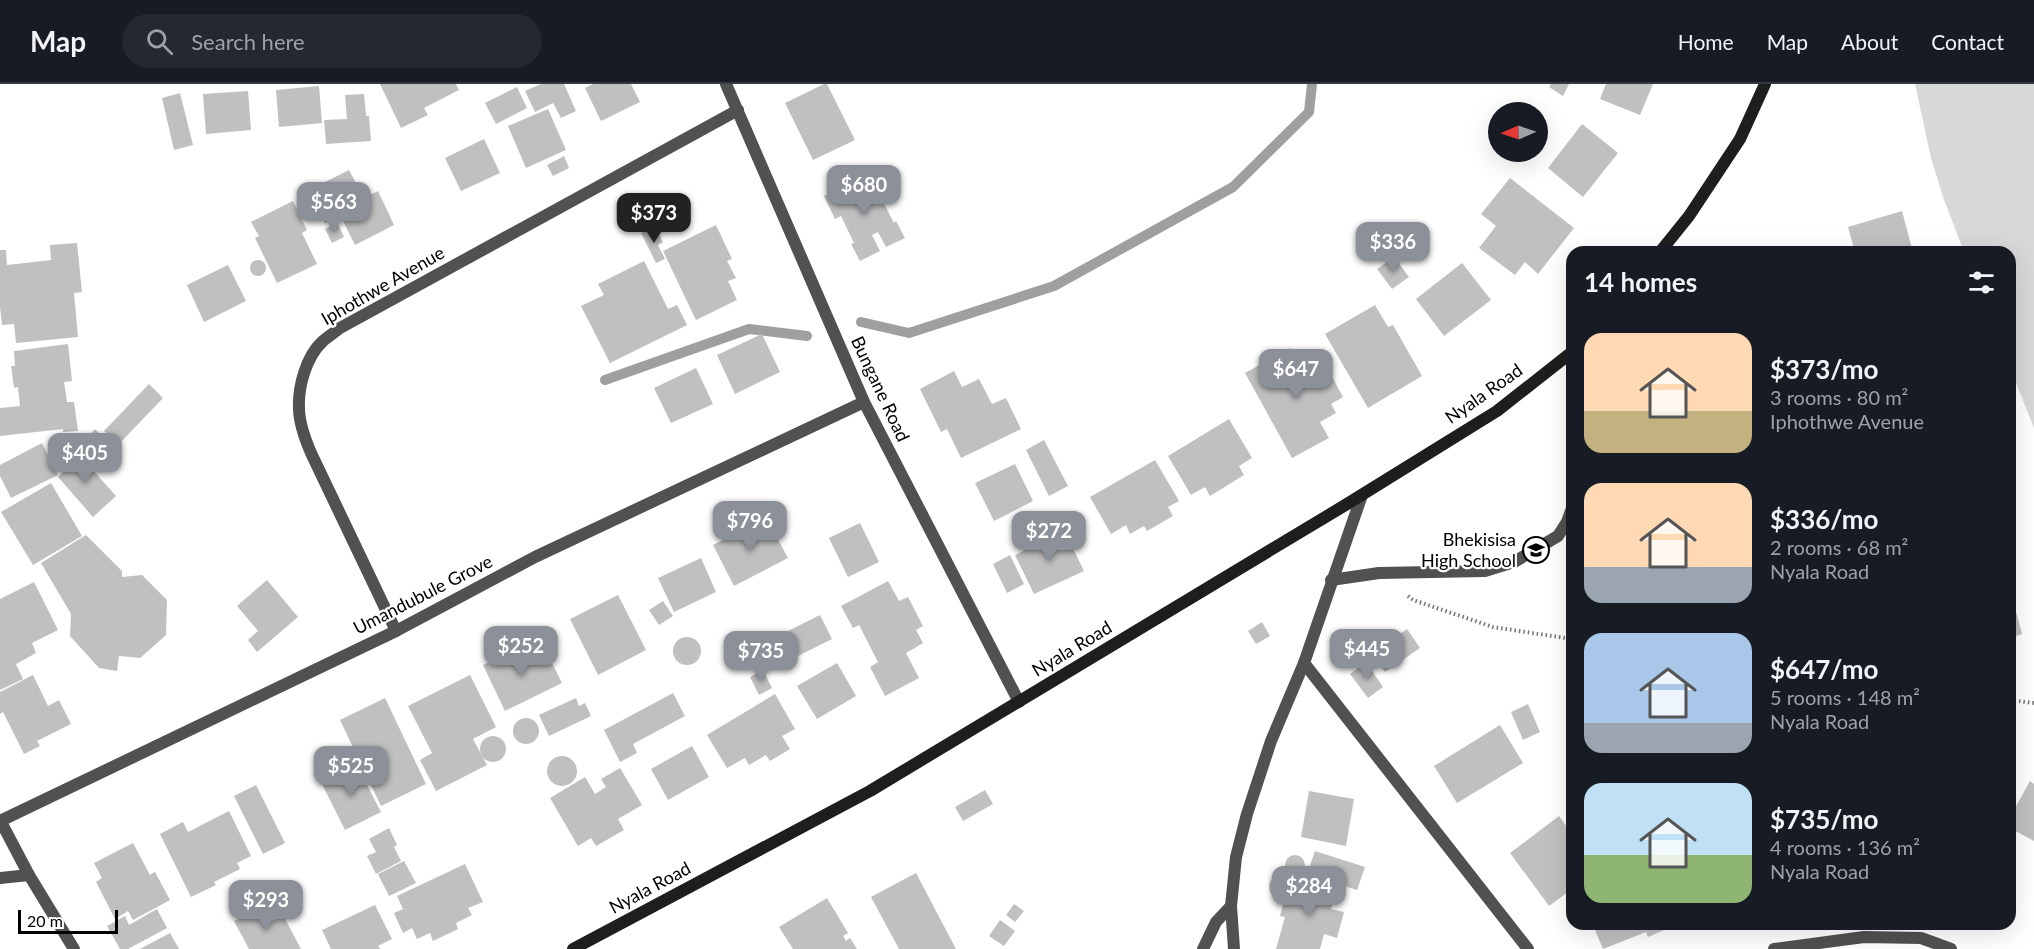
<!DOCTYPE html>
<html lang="en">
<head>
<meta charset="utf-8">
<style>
	:root { --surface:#171b24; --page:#242831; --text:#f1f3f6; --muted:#9ea1a6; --line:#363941; --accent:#8c9099 }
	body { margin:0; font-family:Lato,sans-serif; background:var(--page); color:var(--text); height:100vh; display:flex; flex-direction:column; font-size:22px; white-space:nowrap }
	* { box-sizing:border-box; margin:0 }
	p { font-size:20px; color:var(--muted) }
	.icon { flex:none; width:33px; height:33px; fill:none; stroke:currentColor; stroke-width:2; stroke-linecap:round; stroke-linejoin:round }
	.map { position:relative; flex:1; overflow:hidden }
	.sheet { position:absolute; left:1566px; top:162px; width:450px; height:684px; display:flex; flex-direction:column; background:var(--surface); border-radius:18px; box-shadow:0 6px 24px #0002 }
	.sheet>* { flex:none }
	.needle { width:39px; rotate:268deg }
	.fabs { position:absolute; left:1488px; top:18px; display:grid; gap:12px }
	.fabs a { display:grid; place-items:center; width:60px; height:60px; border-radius:50%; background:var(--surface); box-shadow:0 6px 24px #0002; font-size:30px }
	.scale { position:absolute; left:18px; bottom:15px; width:100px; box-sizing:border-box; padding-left:6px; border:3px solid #000; border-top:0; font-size:16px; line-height:21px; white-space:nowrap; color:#000; -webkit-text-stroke:4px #fff; paint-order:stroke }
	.price { position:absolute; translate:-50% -51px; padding:0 14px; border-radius:12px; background:var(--accent); color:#fff; font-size:20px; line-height:39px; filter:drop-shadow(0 2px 3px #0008) }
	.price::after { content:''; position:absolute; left:50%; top:36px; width:18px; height:14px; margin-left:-9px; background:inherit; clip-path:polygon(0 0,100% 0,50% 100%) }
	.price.on { background:#222; color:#fff }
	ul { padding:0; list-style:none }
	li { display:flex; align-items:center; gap:18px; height:150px; padding:0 18px }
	li span { display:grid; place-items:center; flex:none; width:168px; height:120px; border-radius:18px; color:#555 }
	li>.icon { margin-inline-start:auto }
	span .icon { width:72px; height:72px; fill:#fffc; stroke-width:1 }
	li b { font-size:26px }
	h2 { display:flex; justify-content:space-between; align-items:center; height:72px; padding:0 18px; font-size:26px }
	header { display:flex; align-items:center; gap:36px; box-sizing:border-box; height:84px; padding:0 30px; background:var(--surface); border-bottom:2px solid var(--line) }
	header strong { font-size:28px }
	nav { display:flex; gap:33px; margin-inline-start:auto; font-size:21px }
	.search { width:420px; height:54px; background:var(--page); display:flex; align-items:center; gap:15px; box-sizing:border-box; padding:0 21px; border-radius:33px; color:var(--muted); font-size:22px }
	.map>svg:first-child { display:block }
	.green { fill:#d8d8d8 }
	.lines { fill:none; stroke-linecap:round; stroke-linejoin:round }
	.stream { stroke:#9f9f9f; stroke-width:10 }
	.building { fill:#c0c0c0 }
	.path { stroke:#737373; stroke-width:4; stroke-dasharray:1.5 3; stroke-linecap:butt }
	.lane { stroke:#515151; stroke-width:12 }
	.street { stroke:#515151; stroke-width:12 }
	.secondary { stroke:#1e1e1e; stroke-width:12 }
	.labels { text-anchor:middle; stroke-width:4.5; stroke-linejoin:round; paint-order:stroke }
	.street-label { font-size:18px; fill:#000; stroke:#fff }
	.poi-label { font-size:18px; fill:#000; stroke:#fff; text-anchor:end }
</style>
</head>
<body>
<header>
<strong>Map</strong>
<div class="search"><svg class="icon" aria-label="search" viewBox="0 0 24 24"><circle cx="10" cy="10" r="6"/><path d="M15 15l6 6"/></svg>Search here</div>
<nav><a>Home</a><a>Map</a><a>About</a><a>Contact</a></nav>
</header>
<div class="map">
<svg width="2034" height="865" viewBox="0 0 2034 865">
	<rect width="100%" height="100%" fill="#fff"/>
	<path class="green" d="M1915,0h119v344l-24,-60v-116h-46l-21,-55 -12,-39z"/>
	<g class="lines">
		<g class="stream">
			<path d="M861,238l48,11 145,-47 179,-99 76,-75 3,-28"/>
			<path d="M605,296l144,-51 58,7"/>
		</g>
	</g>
	<g class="building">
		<path d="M380,0h76l3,6 -35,18 4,7 -27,13z"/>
		<path d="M541,0h23l12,27 -15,7 -8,-15 -18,9 -10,-21z"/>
		<path d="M593,0h38l9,18 -39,19 -16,-33z"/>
		<path d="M824,0h3l28,56 -42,20 -28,-57z"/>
		<path d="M1551,0h18l-6,12 -14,-9z"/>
		<path d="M1606,0h47l-13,31 -40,-16z"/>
		<path d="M319,2l3,37 -43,4 -3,-37z"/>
		<path d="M517,3l10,21 -31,16 -11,-21z"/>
		<path d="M248,7l3,39 -45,4 -3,-40z"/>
		<path d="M180,9l13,52 -19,5 -12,-52z"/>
		<path d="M364,10l2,22h3l2,25 -45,3 -2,-24 23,-1 -2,-24z"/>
		<path d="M548,25l18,41 -40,18 -18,-42z"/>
		<path d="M1582,40l36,29 -35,44 -35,-29z"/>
		<path d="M484,55l16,34 -39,18 -16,-33z"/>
		<path d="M564,72l5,12 -16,8 -6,-11z"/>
		<path d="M349,86l9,17 -28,14 8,15 -13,7 -16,-33z"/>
		<path d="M869,90l25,49 2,-2 9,17 -19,9 -8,-15 -6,3 8,16 -20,10 -9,-17 3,-1 -13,-27 -6,3 -11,-23z"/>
		<path d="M1510,94l64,50 -36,46 -13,-12 -10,13 -36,-27 17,-22 -15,-12z"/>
		<path d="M378,107l16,34 -39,20 -17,-34z"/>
		<path d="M293,117l14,29 -5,3 15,31 -40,19 -22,-45 4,-2 -8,-14z"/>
		<path d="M1902,127l11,41h-58l-7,-25z"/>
		<path d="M337,139l7,14 -12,6 -7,-14z"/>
		<path d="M716,141l16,34 -5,2 9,17 -8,3 9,19 -41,20 -33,-69z"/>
		<path d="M655,143l8,15 -5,3 7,14 -9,4 -15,-30z"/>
		<path d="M77,159l5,49 -8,1 4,44 -62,6 -2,-19 -12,1 -2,-18v-57h6l1,15 44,-5 -1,-15z"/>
		<path d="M1394,173l15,20 -17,12 -15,-20z"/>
		<circle cx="258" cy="184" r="8"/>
		<path d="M644,177l24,48 9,-4 10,20 -77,38 -29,-57 23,-11 -6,-11z"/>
		<path d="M1462,179l29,37 -47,36 -28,-37z"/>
		<path d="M228,181l18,36 -42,21 -17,-37z"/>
		<path d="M1375,221l13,22 5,-2 29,51 -54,32 -43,-74z"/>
		<path d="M762,250l18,38 -45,22 -18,-39z"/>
		<path d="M68,260l4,37 -8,1 3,20h7l4,29 -15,1v-3l-63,7v-28l20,-2 -2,-19 -4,1 -3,-22h4l-1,-15z"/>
		<path d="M1290,264l14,26 20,-12 19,35 -12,7 5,9 -16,9 9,16 -37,20 -47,-85z"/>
		<path d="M696,284l17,36 -42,19 -17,-35z"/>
		<path d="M954,287l8,16 17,-8 13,25 14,-6 15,31 -60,29 -14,-29 -6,3 -21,-43z"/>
		<path d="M149,300l14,14 -45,47 -14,-14z"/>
		<path d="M1229,335l23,39 -13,8 5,9 -34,21 -5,-9 -14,8 -23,-39z"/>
		<path d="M95,345l26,26 -15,16 -27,-25z"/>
		<path d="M1044,356l24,46 -19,10 -23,-46z"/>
		<path d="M42,359l16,32 -47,23 -11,-22v-11z"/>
		<path d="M75,366l41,46 -23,21 -35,-40 5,-5 -5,-6z"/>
		<path d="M1155,376l24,41 -11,6 5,9 -26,15 -3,-5 -14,8 -4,-9 -15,9 -21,-37z"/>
		<path d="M1015,380l18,37 -39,20 -19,-38z"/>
		<path d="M51,399l31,53 -49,29 -32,-53z"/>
		<path d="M766,433l22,41 -54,28 -21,-41z"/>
		<path d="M860,439l19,39 -31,15 -19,-39z"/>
		<path d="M1064,446l20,41 -50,23 -19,-39z"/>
		<path d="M86,451l36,36v6l20,-2 25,25 -1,35 -26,23 -21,-2 -2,15 -18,-3 -29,-32 1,-22 -30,-51z"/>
		<path d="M1010,471l14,29 -17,9 -14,-29z"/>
		<path d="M701,474l15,34 -42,20 -16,-34z"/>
		<path d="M267,496l31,37 -41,35 -9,-12 10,-9 -21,-25z"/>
		<path d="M888,497l11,20 9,-4 15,29 -7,4 7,13 -17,10 13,25 -34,18 -15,-29 8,-5 -19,-37 -6,3 -12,-22z"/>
		<path d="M34,498l24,48 -26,13 4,10 -20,11 7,15 -23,11v-91z"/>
		<path d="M2011,509l11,41 -12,4v-44z"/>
		<path d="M618,511l28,55 -48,25 -28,-56z"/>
		<path d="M663,517l10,15 -14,9 -10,-15z"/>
		<path d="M820,531l12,24 -56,28 -12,-24z"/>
		<path d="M1262,538l8,14 -14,8 -8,-13z"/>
		<path d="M1407,545l13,19 -35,24 -13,-18z"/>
		<circle cx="687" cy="567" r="14"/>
		<path d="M513,566l2,6 11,-6 4,9 16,-8 16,32 -57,28 -22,-46z"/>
		<path d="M1366,578l17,25 -15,11 -18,-24z"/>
		<path d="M837,579l19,33 -39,23 -20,-33z"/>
		<path d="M763,586l9,18 -13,7 -9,-18z"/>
		<path d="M33,591l15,31 11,-6 12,24 -34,17 3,5 -16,8 -21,-42 -3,2v-22z"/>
		<path d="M470,591l26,52 -23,12 14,26 -51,26 -16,-31 12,-7 -24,-47z"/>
		<path d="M673,609l12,23 -52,28 4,9 -17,9 -16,-32z"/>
		<path d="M775,610l20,35 -13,7 8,13 -20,12 -4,-6 -17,10 -4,-7 -18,10 -20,-33z"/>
		<path d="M385,614l41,86 -45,22 -41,-86z"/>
		<path d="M576,614l3,8 6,-3 6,13 -42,20 -10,-21z"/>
		<path d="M1528,620l12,28 -17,8 -12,-28z"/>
		<circle cx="526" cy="647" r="13"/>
		<path d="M1500,641l23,38 -66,40 -23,-37z"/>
		<circle cx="493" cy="665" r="13"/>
		<path d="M692,662l17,31 -41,23 -17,-31z"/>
		<circle cx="562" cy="687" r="15"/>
		<path d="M356,680l25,48 -36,18 -24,-48z"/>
		<path d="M620,684l22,37 -24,14 6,11 -28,16 -5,-8 -13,8 -28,-48 35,-21 10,17 11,-7 -5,-8z"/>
		<path d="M2030,697l4,3v57l-24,-13v-11z"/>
		<path d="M256,701l29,58 -22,11 -29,-58z"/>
		<path d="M985,706l8,14 -30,17 -8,-14z"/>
		<path d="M1309,707l45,8 -8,47 -45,-9z"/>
		<path d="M229,727l22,45 -14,7 3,6 -26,13 2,3 -25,12 -31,-63 23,-12 5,10z"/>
		<path d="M1559,732l13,18v55l-23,17 -39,-53z"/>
		<path d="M389,744l8,17 -3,2 7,14 -25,13 -9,-18 9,-4 -7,-13z"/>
		<path d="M133,759l17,32 5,-3 15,28 -37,20 -5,-9 -13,8 -19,-37 6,-4 -8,-15z"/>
		<path d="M1315,767l50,16 -8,23 -50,-16z"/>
		<circle cx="1295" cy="781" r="10"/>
		<path d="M404,777l12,22 -27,13 -11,-22z"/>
		<path d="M465,780l18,38 -15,6 4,7 -16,8 2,6 -25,12 -3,-8 -13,6 -5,-11 -9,5 -9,-20 9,-4 -6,-13z"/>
		<path d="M916,789l40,76h-57l-28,-52z"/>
		<circle cx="1281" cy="803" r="12"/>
		<path d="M1298,795l39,11 -6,19 13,3 -7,26 -13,-4 -4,15h-44l9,-32 -5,-1 4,-16 7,2z"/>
		<path d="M827,814l21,35 -5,3 3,5 4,-3 7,11h-64l-14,-22z"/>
		<path d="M1014,820l10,7 -9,11 -9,-7z"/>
		<path d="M264,821l8,16 11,-6 18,34h-52l-15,-28z"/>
		<path d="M375,821l17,34 -14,7 2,3h-49l-9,-19z"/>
		<path d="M157,825l10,19 -39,21h-8l-13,-23 18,-10 4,9z"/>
		<path d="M1000,836l15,11 -11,15 -15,-10z"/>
		<path d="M1609,840h53l2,6 -16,7 -2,-5 -43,17 -8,-19z"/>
		<path d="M170,849l9,16h-39z"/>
	</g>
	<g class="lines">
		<g class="path">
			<path d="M1408,512l5,4 80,27 79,12"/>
			<path d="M2010,616l24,3"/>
		</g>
		<g class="lane">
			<path d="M1331,496l48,-7 106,-2 29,-9 44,-26 9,-14 5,-14"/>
			<path d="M0,794l29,-3"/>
		</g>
		<g class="street">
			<path d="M726,0l138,318 155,300"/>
			<path d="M396,547l-85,-178c-6,-14 -12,-30 -12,-45 -1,-21 7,-51 23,-66 5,-5 12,-9 18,-14l398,-218"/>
			<path d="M1304,579l224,286"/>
			<path d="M0,736l29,55 45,74"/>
			<path d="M0,737l396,-190 139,-74 329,-155"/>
			<path d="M1203,865l13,-27 15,-16"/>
			<path d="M1234,865l-3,-43 5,-49 11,-43 24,-73 33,-78 58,-168"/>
			<path d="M1774,865l90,-12 57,1 30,11"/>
		</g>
		<g class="secondary">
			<path d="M1660,168l29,-36 51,-77 25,-55"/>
			<path d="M573,865l297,-158 477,-287 150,-93 75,-59"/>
		</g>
	</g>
	<defs>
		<symbol id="school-ring" viewBox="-11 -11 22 22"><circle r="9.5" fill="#fff" stroke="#000" stroke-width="1.5"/><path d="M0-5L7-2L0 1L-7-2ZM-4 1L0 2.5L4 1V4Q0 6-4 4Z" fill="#000"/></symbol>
	</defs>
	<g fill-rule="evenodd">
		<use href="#school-ring" x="1521" y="451" width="30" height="30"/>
	</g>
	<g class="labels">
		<g class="street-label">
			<text transform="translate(383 202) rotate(-30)" y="6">Iphothwe Avenue</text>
			<text transform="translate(880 305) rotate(65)" y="6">Bungane Road</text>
			<text transform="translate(1484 310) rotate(-35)" y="6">Nyala Road</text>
			<text transform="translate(423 511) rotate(-27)" y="6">Umandubule Grove</text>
			<text transform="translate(1072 565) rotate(-31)" y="6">Nyala Road</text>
			<text transform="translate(650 804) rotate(-28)" y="6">Nyala Road</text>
		</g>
		<g class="poi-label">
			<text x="1516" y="462">Bhekisisa<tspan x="1516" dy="21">High School</tspan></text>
		</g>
	</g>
</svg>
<div class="fabs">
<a><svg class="needle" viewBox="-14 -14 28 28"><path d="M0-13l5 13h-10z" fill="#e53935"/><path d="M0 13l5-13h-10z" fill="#9ea1a6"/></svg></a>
</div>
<div class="scale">20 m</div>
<b class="price" style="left:864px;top:132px">$680</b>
<b class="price" style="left:334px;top:149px">$563</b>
<b class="price on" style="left:654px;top:160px">$373</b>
<b class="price" style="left:1393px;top:189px">$336</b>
<b class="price" style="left:1296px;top:316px">$647</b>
<b class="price" style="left:85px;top:400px">$405</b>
<b class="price" style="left:750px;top:468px">$796</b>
<b class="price" style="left:1049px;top:478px">$272</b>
<b class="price" style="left:521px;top:593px">$252</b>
<b class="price" style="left:1367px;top:596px">$445</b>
<b class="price" style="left:761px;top:598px">$735</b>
<b class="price" style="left:351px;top:713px">$525</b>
<b class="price" style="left:1309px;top:833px">$284</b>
<b class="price" style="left:266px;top:847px">$293</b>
<section class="sheet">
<h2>14 homes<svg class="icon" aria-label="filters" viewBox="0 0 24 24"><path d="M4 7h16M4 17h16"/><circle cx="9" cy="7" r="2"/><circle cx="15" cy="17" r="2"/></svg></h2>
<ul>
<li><span style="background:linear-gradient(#ffd9b3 65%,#c2b280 0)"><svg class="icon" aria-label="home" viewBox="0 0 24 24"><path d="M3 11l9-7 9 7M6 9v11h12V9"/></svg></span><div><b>$373/mo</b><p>3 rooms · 80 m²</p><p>Iphothwe Avenue</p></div></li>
<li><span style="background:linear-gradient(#ffd9b3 70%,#9aa5b1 0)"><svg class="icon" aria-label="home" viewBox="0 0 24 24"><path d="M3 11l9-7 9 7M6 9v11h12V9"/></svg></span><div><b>$336/mo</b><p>2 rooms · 68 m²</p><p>Nyala Road</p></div></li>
<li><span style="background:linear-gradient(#a9c7e8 75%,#9aa5b1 0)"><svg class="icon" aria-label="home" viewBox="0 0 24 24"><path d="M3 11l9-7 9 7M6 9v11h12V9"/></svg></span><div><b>$647/mo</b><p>5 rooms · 148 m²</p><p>Nyala Road</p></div></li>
<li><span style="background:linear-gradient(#bfe0f5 60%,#8fb573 0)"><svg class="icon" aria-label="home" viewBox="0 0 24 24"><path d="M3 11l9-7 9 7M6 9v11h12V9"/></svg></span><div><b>$735/mo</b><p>4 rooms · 136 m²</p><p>Nyala Road</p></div></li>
</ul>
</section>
</div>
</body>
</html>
